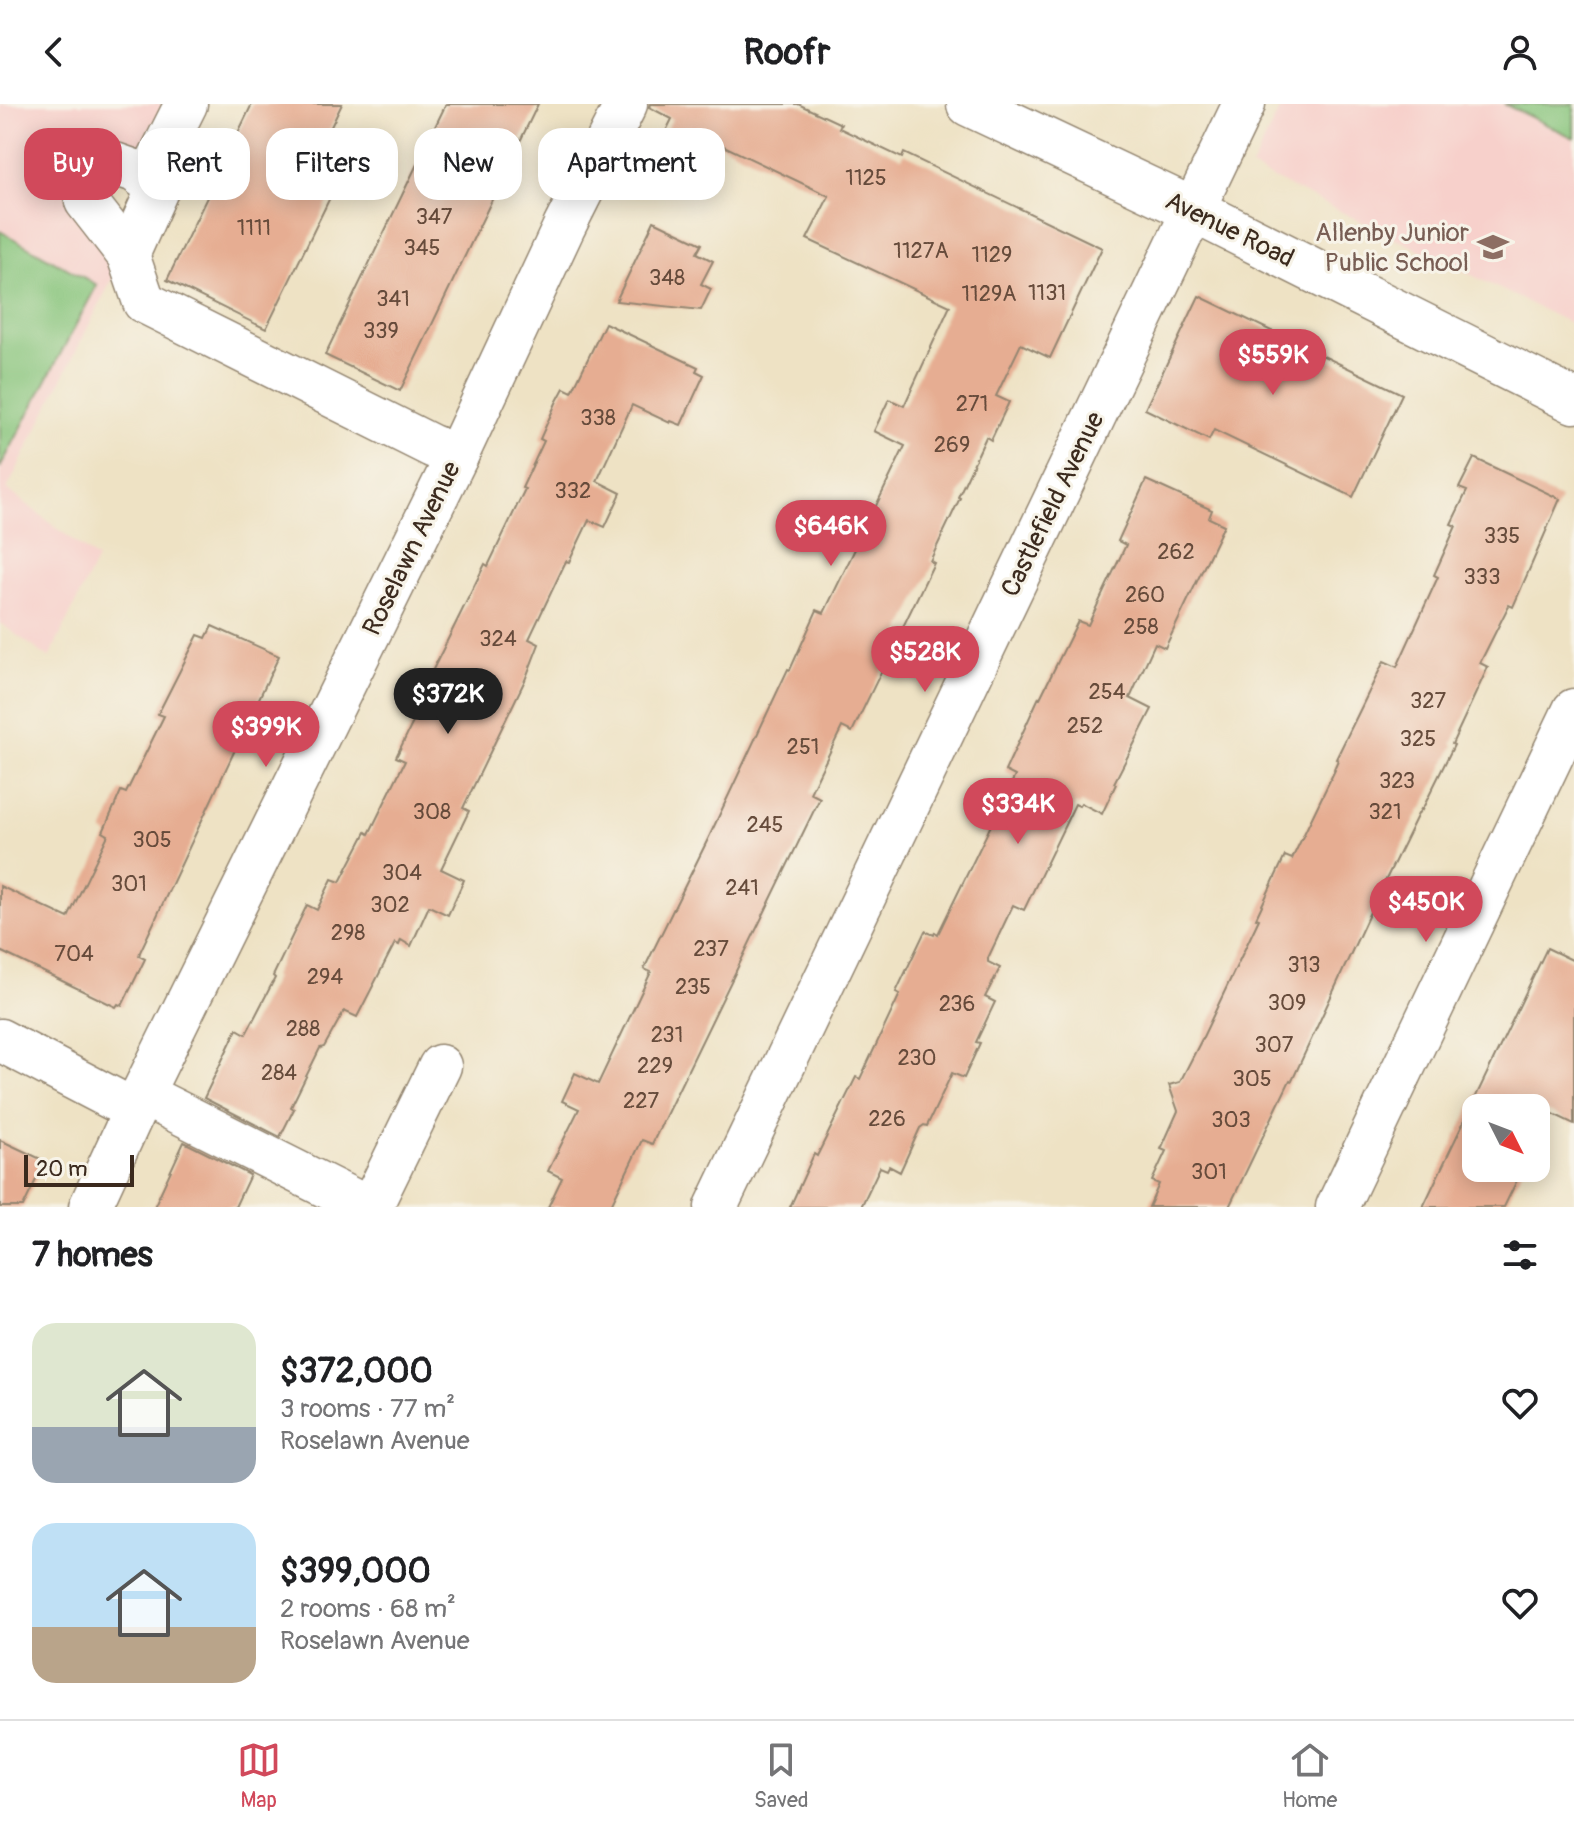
<!DOCTYPE html>
<html lang="en">
<head>
<meta charset="utf-8">
<style>
	:root { --surface:#fff; --page:#f6f6f6; --text:#202124; --muted:#757577; --line:#e0e0e0; --accent:#d1495b }
	body { margin:0; font-family:Pangolin,sans-serif; background:var(--page); color:var(--text); height:100vh; display:flex; flex-direction:column; font-size:30px; white-space:nowrap }
	* { box-sizing:border-box; margin:0 }
	p { font-size:26px; color:var(--muted) }
	.icon { flex:none; width:44px; height:44px; fill:none; stroke:currentColor; stroke-width:2; stroke-linecap:round; stroke-linejoin:round }
	.map { position:relative; height:1103px; overflow:hidden }
	.side { display:flex; flex-direction:column; background:var(--surface); flex:1 }
	.side>* { flex:none }
	.banner { position:absolute; left:24px; top:24px; width:800px; height:72px; display:flex; gap:16px }
	.needle { width:52px; rotate:132deg }
	.fabs { position:absolute; left:1462px; top:990px; display:grid; gap:16px }
	.fabs a { display:grid; place-items:center; width:88px; height:88px; border-radius:16px; background:var(--surface); box-shadow:0 4px 20px #0003; font-size:40px }
	.scale { position:absolute; left:24px; bottom:20px; width:110px; box-sizing:border-box; padding-left:8px; border:4px solid #3b2a1e; border-top:0; font-size:22px; line-height:28px; white-space:nowrap; color:#3b2a1e; -webkit-text-stroke:6px #f7f3e8; paint-order:stroke }
	.price { position:absolute; translate:-50% -68px; padding:0 18px; border-radius:28px; background:var(--accent); color:#fff; font-size:26px; line-height:52px; filter:drop-shadow(0 2px 4px #0008) }
	.price::after { content:''; position:absolute; left:50%; top:48px; width:24px; height:18px; margin-left:-12px; background:inherit; clip-path:polygon(0 0,100% 0,50% 100%) }
	.price.on { background:#222; color:#fff }
	ul { padding:0; list-style:none }
	li { display:flex; align-items:center; gap:24px; height:200px; padding:0 32px }
	li span { display:grid; place-items:center; flex:none; width:224px; height:160px; border-radius:24px; color:#555 }
	li>.icon { margin-inline-start:auto }
	span .icon { width:96px; height:96px; fill:#fffc; stroke-width:1 }
	li b { font-size:34px }
	h2 { display:flex; justify-content:space-between; align-items:center; height:96px; padding:0 32px; font-size:34px }
	.tag { padding:0 28px; border-radius:24px; background:var(--surface); box-shadow:0 4px 20px #0003; font-size:28px; line-height:72px }
	.tag.on { background:var(--accent); color:#fff }
	header { display:flex; justify-content:space-between; align-items:center; height:104px; padding:0 32px; background:var(--surface); font-size:36px; font-weight:700 }
	.menu { display:flex; justify-content:space-around; align-items:center; height:112px; border-top:2px solid var(--line); background:var(--surface); font-size:22px; color:var(--muted) }
	.menu a { display:grid; justify-items:center; gap:4px }
	.menu .on { color:var(--accent) }
	.map>svg:first-child { display:block }
	.built { fill:#f7d0cb }
	.green { fill:#87c47b; stroke:#61774c; stroke-width:2 }
	.building { fill:#e6ad92 }
	.lines { fill:none; stroke-linecap:round; stroke-linejoin:round }
	.minor-casing { stroke:#948671; stroke-width:45 }
	.major-casing { stroke:#948671; stroke-width:47 }
	.minor { stroke:#fff; stroke-width:42 }
	.major { stroke:#fff; stroke-width:44 }
	.labels { text-anchor:middle; stroke-width:6; stroke-linejoin:round; paint-order:stroke }
	.number-label { font-size:22px; fill:#664b3b }
	.street-label { font-size:26px; fill:#3b2a1e; stroke:#f7f3e8 }
	.education-label { font-size:26px; fill:#785e54; stroke:#f7f3e8; text-anchor:end }
</style>
</head>
<body>
<header><svg class="icon" aria-label="back" viewBox="0 0 24 24"><path d="M15 5l-7 7 7 7"/></svg>Roofr<svg class="icon" aria-label="person" viewBox="0 0 24 24"><circle cx="12" cy="8" r="4"/><path d="M4 21q1-7 8-7t8 7"/></svg></header>
<div class="map">
<svg width="1574" height="1103" viewBox="0 0 1574 1103">
	<rect width="100%" height="100%" fill="#f7f3e8"/>
	<filter id="ink" filterUnits="userSpaceOnUse"><feTurbulence type="fractalNoise" baseFrequency=".0125" numOctaves="2"/><feDisplacementMap in="SourceGraphic" scale="16" xChannelSelector="R" yChannelSelector="G"/><feConvolveMatrix kernelMatrix="1 2 1 2 8 2 1 2 1" color-interpolation-filters="sRGB"/></filter>
	<filter id="wash" filterUnits="userSpaceOnUse"><feTurbulence type="fractalNoise" baseFrequency=".006" numOctaves="4" result="noise"/><feDisplacementMap in="SourceGraphic" scale="32" xChannelSelector="R" yChannelSelector="G"/><feGaussianBlur stdDeviation="1.8" result="paint"/><feColorMatrix in="noise" values="0 0 0 0 0 0 0 0 0 0 0 0 0 0 0 0 0 1.4 0 .05"/><feComposite in="paint" operator="in"/></filter>
	<g filter="url(#wash)">
		<rect width="100%" height="100%" fill="#eee2c4"/>
		<g class="built">
			<path d="M0,0h163l-22,43 -58,12 -17,39 50,73 -109,218 90,70 -48,99 -49,-35z"/>
			<path d="M1282,0h292v221l-323,-157z"/>
		</g>
		<g class="green">
			<path d="M1504,0h70v34z"/>
			<path d="M0,127l97,54 -97,183z"/>
		</g>
		<g id="blocks">
			<g class="building">
				<path d="M252,0h90l-28,58 27,13 -75,154 -99,-49z"/>
				<path d="M446,0h92l-138,287 -75,-36z"/>
				<path d="M650,0h148l43,20 -2,4 63,30 2,-5 198,95 -52,110 -29,-14 -25,52 13,6 -18,38 -5,-3 -28,60 2,1 -30,63 4,2 -82,169 -10,-5 -32,66 10,5 -168,346 -10,-4 -32,67h-62l14,-29 -14,-7 31,-62 -17,-8 13,-28 23,11 53,-112 -7,-3 65,-132 79,-168 2,1 27,-60 7,3 81,-167 -31,-15 15,-32 15,7 46,-100 -143,-67 22,-43 -128,-61 -14,28 -30,-14 15,-30 -23,-12z"/>
				<path d="M654,117l48,23 -5,9 16,8 -12,23 10,5 -10,21 -85,-9z"/>
				<path d="M1199,192l203,98 -49,103 -139,-67 -5,10 -64,-31z"/>
				<path d="M605,219l93,44 -2,4 8,4 -23,50 -10,-4 -1,2 -38,-18 -35,76 24,12 -16,34 -16,-7 -20,42 -3,-1 -37,78 10,5 -14,36 -62,128 6,3 -28,58 23,11 -16,35 -19,-9 -18,40 -10,-6 -2,5 -4,-2 -38,74 -13,-6 -20,36 -4,1 -29,59 3,2 -14,28 -76,-39 33,-69 9,5 29,-56 -2,-2 34,-71 10,5 15,-31 8,3 26,-50 3,2 36,-73 -9,-4 24,-49 -5,-2 70,-142 3,2 37,-77 -3,-1 22,-47 -4,-2 16,-36 8,-15 8,4z"/>
				<path d="M1474,354l86,41 -47,108 -4,-2 -29,58 8,4 -36,77 2,1 -32,65 -1,-1 -3,5 -48,98 -78,169 -2,-1 -61,127h-80l10,-23 -7,-3 14,-30 -5,-2 17,-38 -9,-26 11,-3 22,-43 57,-120 -3,-1 29,-62 7,3 43,-89 -1,-1 4,-9 -2,-1 48,-98 13,6 41,-90 -4,-2 22,-49 -5,-2 16,-33 -8,-3z"/>
				<path d="M1146,376l66,30 -3,8 15,7 -59,123 -10,-5 -25,55 22,11 -38,74 2,1 -14,30 -21,-11 -2,3 -4,-2 -51,106 -11,-5 -25,53v4l12,6 -15,29 10,5 -19,40 4,1 -16,35 -12,-5 -25,53 -3,-1 -4,3 -20,44 -11,-6 -2,4 -7,-3 -19,40h-71l24,-53 3,2 39,-79 4,2 40,-85 -4,-2 29,-61 9,4 1,-3 3,2 77,-158 -10,-5 34,-74 1,1 38,-77 10,4 38,-80 -8,-4z"/>
				<path d="M212,522l67,30 -139,296 -1,4 6,3 -23,47 -4,-2 -2,3 -116,-56v-65l68,32 40,-83 -5,-3 18,-41 5,2 38,-77 -6,-2 40,-79 8,3z"/>
				<path d="M1547,844l27,13v163l-33,-16h-65v60h47l-19,39h-81z"/>
				<path d="M0,1036l45,21 -22,46h-23z"/>
				<path d="M184,1038l66,33 -15,32h-81z"/>
			</g>
		</g>
	</g>
	<g filter="url(#ink)">
		<use href="#blocks" fill-opacity="0" stroke="#948671" stroke-width="2"/>
		<g class="lines">
			<defs>
				<g id="minor">
					<path d="M158,84l-23,-17 -20,-7c-18,11 -25,17 -29,37l42,54 16,47 288,144 25,10"/>
					<path d="M128,151l30,-67 -1,-26 29,-58"/>
					<path d="M0,936l134,70"/>
					<path d="M142,990l225,113"/>
					<path d="M90,1103l52,-113 315,-638 107,-229 62,-123"/>
					<path d="M371,1103l69,-141"/>
					<path d="M716,1103l528,-1103"/>
					<path d="M1337,1103l237,-497"/>
				</g>
				<path id="major" d="M969,0l224,106 381,191"/>
			</defs>
			<use href="#minor" class="minor-casing"/>
			<use href="#major" class="major-casing"/>
			<use href="#minor" class="minor"/>
			<use href="#major" class="major"/>
		</g>
	</g>
	<defs>
		<symbol id="school-bare" viewBox="-9 -9 18 18"><path d="M0-5L7-2L0 1L-7-2ZM-4 1L0 2.5L4 1V4Q0 6-4 4Z" fill="#8d6e63" stroke="#f7f3e8" stroke-width="2.5" paint-order="stroke"/></symbol>
	</defs>
	<g fill-rule="evenodd">
		<use href="#school-bare" x="1471" y="121" width="44" height="44"/>
	</g>
	<g class="labels">
		<g class="number-label">
			<text x="866" y="81">1125</text>
			<text x="434" y="120">347</text>
			<text x="254" y="131">1111</text>
			<text x="422" y="151">345</text>
			<text x="921" y="154">1127A</text>
			<text x="992" y="158">1129</text>
			<text x="667" y="181">348</text>
			<text x="1047" y="196">1131</text>
			<text x="989" y="197">1129A</text>
			<text x="393" y="202">341</text>
			<text x="381" y="234">339</text>
			<text x="972" y="307">271</text>
			<text x="598" y="321">338</text>
			<text x="952" y="348">269</text>
			<text x="573" y="394">332</text>
			<text x="1502" y="439">335</text>
			<text x="1176" y="455">262</text>
			<text x="1482" y="480">333</text>
			<text x="1145" y="498">260</text>
			<text x="1141" y="530">258</text>
			<text x="498" y="542">324</text>
			<text x="1107" y="595">254</text>
			<text x="1428" y="604">327</text>
			<text x="1085" y="629">252</text>
			<text x="1418" y="642">325</text>
			<text x="803" y="650">251</text>
			<text x="1397" y="684">323</text>
			<text x="432" y="715">308</text>
			<text x="1385" y="715">321</text>
			<text x="765" y="728">245</text>
			<text x="152" y="743">305</text>
			<text x="402" y="776">304</text>
			<text x="129" y="787">301</text>
			<text x="742" y="791">241</text>
			<text x="390" y="808">302</text>
			<text x="348" y="836">298</text>
			<text x="711" y="852">237</text>
			<text x="74" y="857">704</text>
			<text x="1304" y="868">313</text>
			<text x="325" y="880">294</text>
			<text x="693" y="890">235</text>
			<text x="1287" y="906">309</text>
			<text x="957" y="907">236</text>
			<text x="303" y="932">288</text>
			<text x="667" y="938">231</text>
			<text x="1274" y="948">307</text>
			<text x="917" y="961">230</text>
			<text x="655" y="969">229</text>
			<text x="279" y="976">284</text>
			<text x="1252" y="982">305</text>
			<text x="641" y="1004">227</text>
			<text x="887" y="1022">226</text>
			<text x="1231" y="1023">303</text>
			<text x="1209" y="1075">301</text>
		</g>
		<g class="street-label">
			<text transform="translate(1230 125) rotate(26)" y="9">Avenue Road</text>
			<text transform="translate(1052 400) rotate(-64)" y="9">Castlefield Avenue</text>
			<text transform="translate(411 444) rotate(-64)" y="9">Roselawn Avenue</text>
		</g>
		<g class="education-label">
			<text x="1469" y="137">Allenby Junior<tspan x="1469" dy="30">Public School</tspan></text>
		</g>
	</g>
</svg>
<div class="fabs">
<a><svg class="needle" viewBox="-14 -14 28 28"><path d="M0-13l5 13h-10z" fill="#e53935"/><path d="M0 13l5-13h-10z" fill="#757577"/></svg></a>
</div>
<div class="scale">20 m</div>
<b class="price" style="left:1273px;top:293px">$559K</b>
<b class="price" style="left:831px;top:464px">$646K</b>
<b class="price" style="left:925px;top:590px">$528K</b>
<b class="price on" style="left:448px;top:632px">$372K</b>
<b class="price" style="left:266px;top:665px">$399K</b>
<b class="price" style="left:1018px;top:742px">$334K</b>
<b class="price" style="left:1426px;top:840px">$450K</b>
<div class="banner">
<a class="tag on">Buy</a>
<a class="tag">Rent</a>
<a class="tag">Filters</a>
<a class="tag">New</a>
<a class="tag">Apartment</a>
</div>
</div>
<section class="side">
<h2>7 homes<svg class="icon" aria-label="filters" viewBox="0 0 24 24"><path d="M4 7h16M4 17h16"/><circle cx="9" cy="7" r="2"/><circle cx="15" cy="17" r="2"/></svg></h2>
<ul>
<li><span style="background:linear-gradient(#dfe7d0 65%,#9aa5b1 0)"><svg class="icon" aria-label="home" viewBox="0 0 24 24"><path d="M3 11l9-7 9 7M6 9v11h12V9"/></svg></span><div><b>$372,000</b><p>3 rooms · 77 m²</p><p>Roselawn Avenue</p></div><svg class="icon" aria-label="heart" viewBox="0 0 24 24"><path d="M12 20l-8-8c-3-5 5-10 8-4 3-6 11-1 8 4z"/></svg></li>
<li><span style="background:linear-gradient(#bfe0f5 65%,#b9a48a 0)"><svg class="icon" aria-label="home" viewBox="0 0 24 24"><path d="M3 11l9-7 9 7M6 9v11h12V9"/></svg></span><div><b>$399,000</b><p>2 rooms · 68 m²</p><p>Roselawn Avenue</p></div><svg class="icon" aria-label="heart" viewBox="0 0 24 24"><path d="M12 20l-8-8c-3-5 5-10 8-4 3-6 11-1 8 4z"/></svg></li>
</ul>
</section>
<nav class="menu">
<a class="on"><svg class="icon" aria-label="map" viewBox="0 0 24 24"><path d="M3 6l6-2 6 2 6-2v14l-6 2-6-2-6 2zM9 4v14M15 6v14"/></svg>Map</a>
<a><svg class="icon" aria-label="saved" viewBox="0 0 24 24"><path d="M7 4h10v16l-5-4-5 4z"/></svg>Saved</a>
<a><svg class="icon" aria-label="home" viewBox="0 0 24 24"><path d="M3 11l9-7 9 7M6 9v11h12V9"/></svg>Home</a>
</nav>
</body>
</html>
